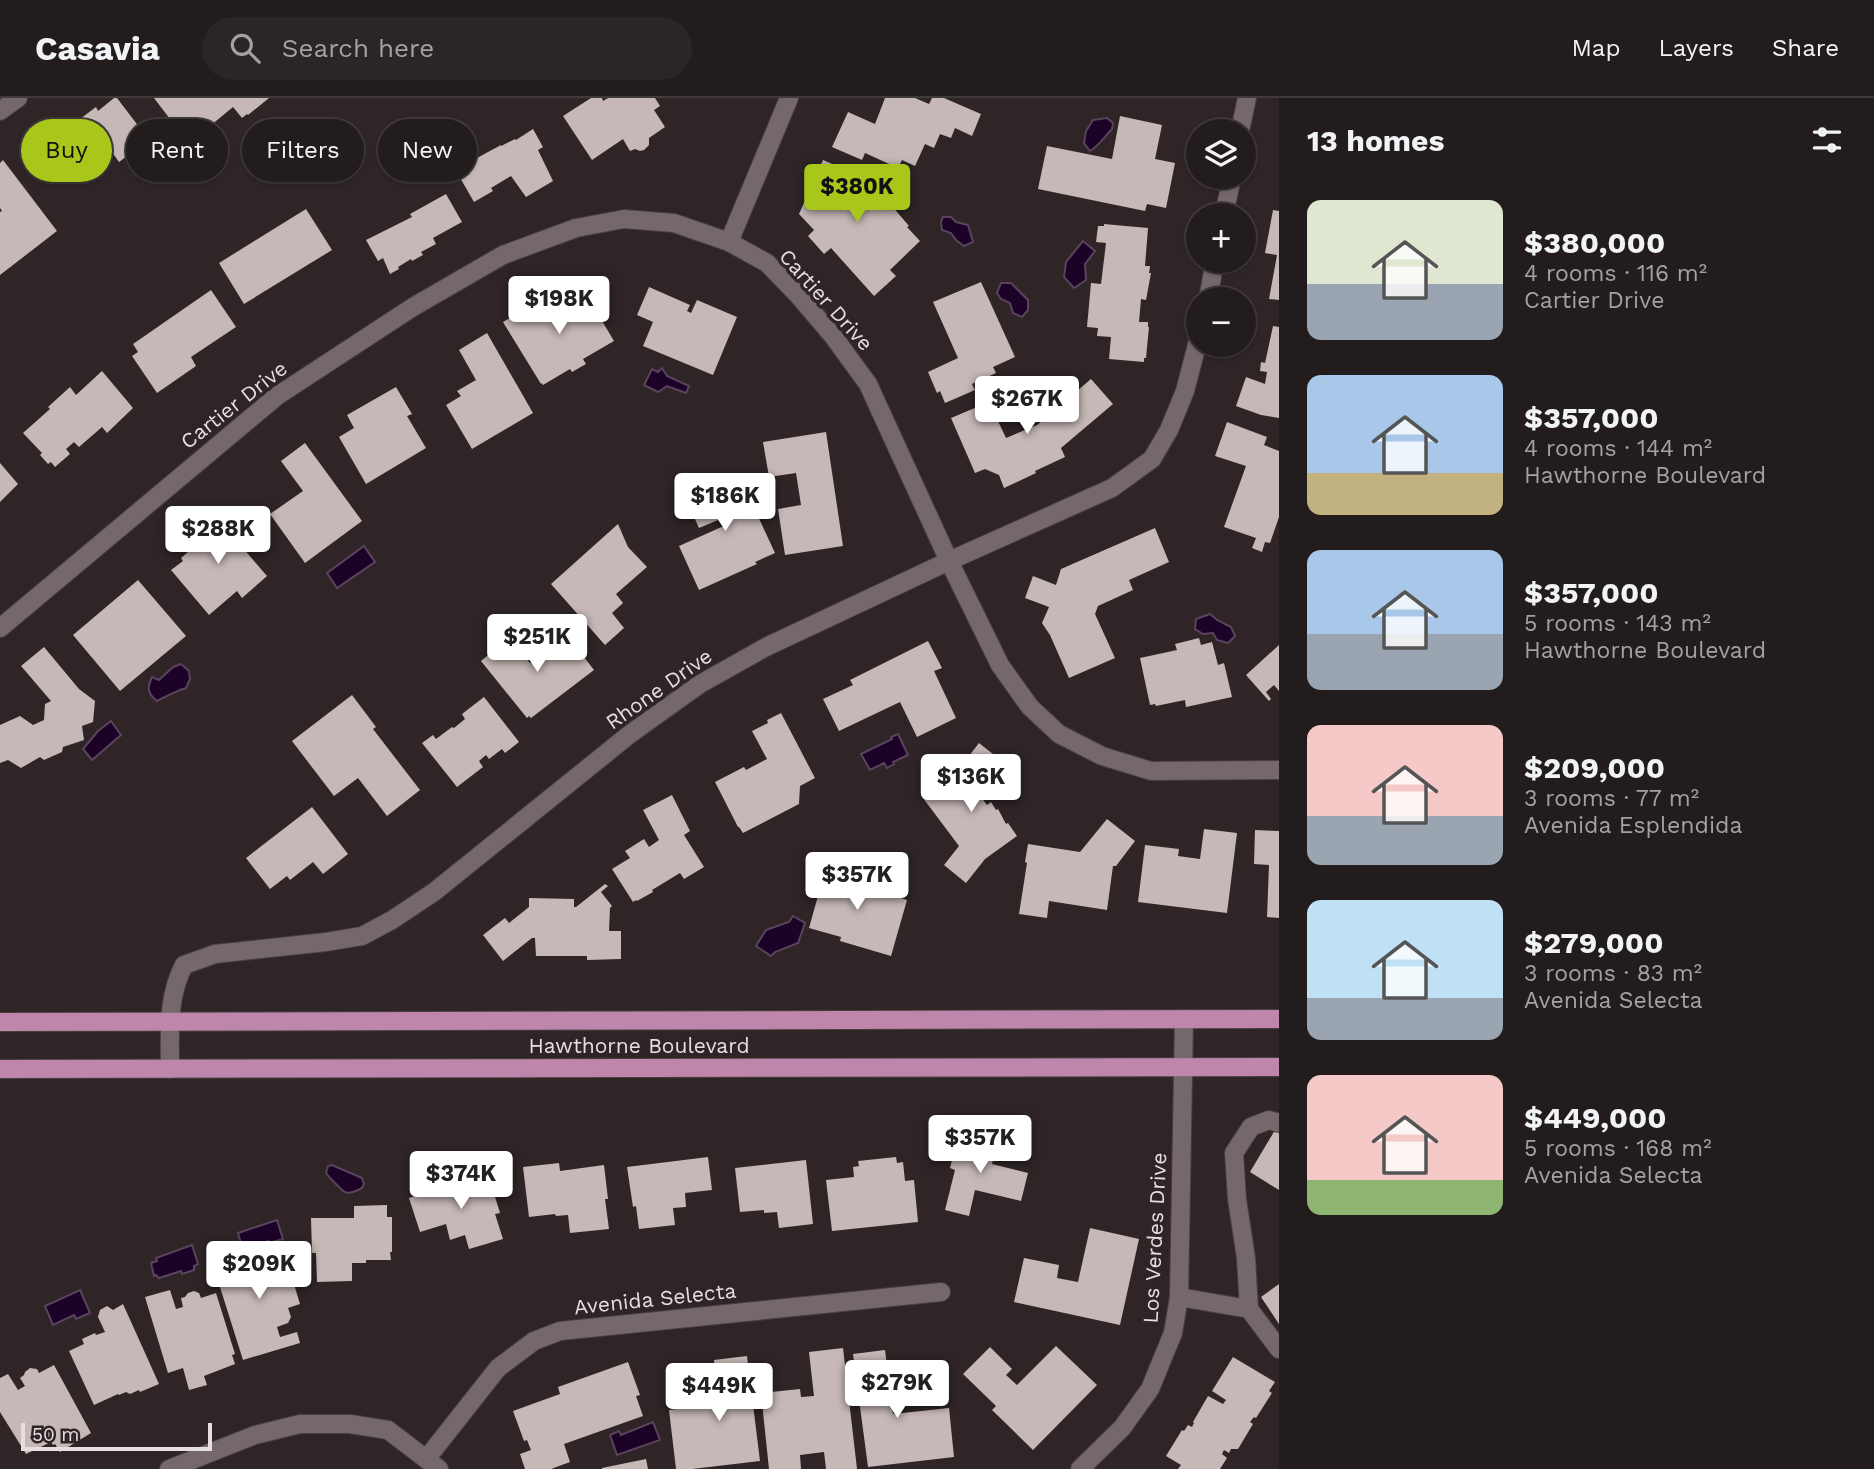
<!DOCTYPE html>
<html lang="en">
<head>
<meta charset="utf-8">
<style>
	:root { --surface:#231c1d; --page:#2b2526; --text:#f1f3f6; --muted:#a3a1a4; --line:#403a3b; --accent:#a9c71a }
	body { margin:0; font-family:"Work Sans",sans-serif; background:var(--page); color:var(--text); height:100vh; display:flex; flex-direction:column; font-size:26px; white-space:nowrap }
	* { box-sizing:border-box; margin:0 }
	p { font-size:23px; color:var(--muted) }
	.icon { flex:none; width:38px; height:38px; fill:none; stroke:currentColor; stroke-width:2; stroke-linecap:round; stroke-linejoin:round }
	.map { position:relative; flex:1; overflow:hidden }
	.panel { display:flex; flex-direction:column; background:var(--surface); width:595px }
	.panel>* { flex:none }
	.hud { position:absolute; left:21px; top:21px; width:665px; height:63px; display:flex; gap:14px }
	.fabs { position:absolute; left:1186px; top:21px; display:grid; gap:14px }
	.fabs a { display:grid; place-items:center; width:70px; height:70px; border-radius:50%; background:var(--surface); box-shadow:0 2px 5px #0004,0 0 0 2px var(--line); font-size:35px }
	.scale { position:absolute; left:21px; bottom:18px; width:191px; box-sizing:border-box; padding-left:7px; border:4px solid #e6dfe0; border-top:0; font-size:19px; line-height:24px; white-space:nowrap; color:#e6dfe0; -webkit-text-stroke:5px #2f2527; paint-order:stroke }
	.price { position:absolute; translate:-50% -60px; padding:0 16px; border-radius:7px; background:#fff; color:#222; font-size:23px; line-height:46px; filter:drop-shadow(0 2px 4px #0008) }
	.price::after { content:''; position:absolute; left:50%; top:42px; width:21px; height:16px; margin-left:-10px; background:inherit; clip-path:polygon(0 0,100% 0,50% 100%) }
	.price.on { background:var(--accent); color:#111 }
	ul { padding:0; list-style:none }
	li { display:flex; align-items:center; gap:21px; height:175px; padding:0 28px }
	li span { display:grid; place-items:center; flex:none; width:196px; height:140px; border-radius:14px; color:#555 }
	li>.icon { margin-inline-start:auto }
	span .icon { width:84px; height:84px; fill:#fffc; stroke-width:1 }
	li b { font-size:30px }
	h2 { display:flex; justify-content:space-between; align-items:center; height:84px; padding:0 28px; font-size:30px }
	.pill { padding:0 24px; border-radius:32px; background:var(--surface); box-shadow:0 2px 5px #0004,0 0 0 2px var(--line); font-size:24px; line-height:63px }
	.pill.on { background:var(--accent); color:#111 }
	header { display:flex; align-items:center; gap:42px; box-sizing:border-box; height:98px; padding:0 35px; background:var(--surface); border-bottom:2px solid var(--line) }
	header strong { font-size:33px }
	nav { display:flex; gap:38px; margin-inline-start:auto; font-size:24px }
	.search { width:490px; height:63px; background:var(--page); display:flex; align-items:center; gap:18px; box-sizing:border-box; padding:0 24px; border-radius:38px; color:var(--muted); font-size:26px }
	main { display:flex; flex:1; min-height:0 }
	.map>svg:first-child { display:block }
	.water { fill:#1c0226; stroke:#59445e; stroke-width:2 }
	.building { fill:#c6b8b6 }
	.lines { fill:none; stroke-linecap:round; stroke-linejoin:round }
	.minor-casing { stroke:#494042; stroke-width:20 }
	.primary-casing { stroke:#494042; stroke-width:20 }
	.minor { stroke:#75686b; stroke-width:18 }
	.primary { stroke:#be86ab; stroke-width:18 }
	.labels { text-anchor:middle; stroke-width:7; stroke-linejoin:round; paint-order:stroke }
	.street-label { font-size:21px; fill:#e6dfe0; stroke:#2f2527 }
</style>
</head>
<body>
<header>
<strong>Casavia</strong>
<div class="search"><svg class="icon" aria-label="search" viewBox="0 0 24 24"><circle cx="10" cy="10" r="6"/><path d="M15 15l6 6"/></svg>Search here</div>
<nav><a>Map</a><a>Layers</a><a>Share</a></nav>
</header>
<main>
<div class="map">
<svg width="1279" height="1371" viewBox="0 0 1279 1371">
	<rect width="100%" height="100%" fill="#2f2527"/>
	<g class="water">
		<path d="M1107,20l6,5 -1,6c-8,8 -12,16 -22,22l-6,-8 2,-12 7,-11z"/>
		<path d="M943,119h8l5,5 12,3 5,17 -9,4 -8,-6 -5,-7 -9,-3 -1,-8z"/>
		<path d="M1083,143l12,10 -10,13 1,16 -12,8 -10,-11 2,-15z"/>
		<path d="M1001,185h10l17,17v10l-6,7 -9,-4 -3,-10 -9,-4 -4,-6z"/>
		<path d="M662,270l5,8 22,10 -3,7 -19,-7 -9,6 -14,-7 8,-16 6,3z"/>
		<path d="M1046,289l6,7c-6,13 -13,11 -20,22l-8,3 -8,-4v-11l15,-12z"/>
		<path d="M364,448l11,16 -38,26 -10,-15z"/>
		<path d="M1210,516l7,6 14,7 4,9 -7,7 -11,-3 -4,-7 -10,1 -8,-5 1,-10z"/>
		<path d="M181,566l8,7 1,8 -4,9c-10,3 -19,8 -29,13 -10,-8 -10,-13 -5,-24l7,3 14,-13z"/>
		<path d="M111,623l10,14 -29,25 -9,-11 15,-18z"/>
		<path d="M898,636l10,21 -15,7 1,2 -7,4 -3,-5 -14,7 -9,-16 31,-15 -1,-2z"/>
		<path d="M793,818l12,7 -7,20 -23,9 -4,4 -15,-10 10,-16 23,-8z"/>
		<path d="M967,1019l36,1 1,18 -41,-10z"/>
		<path d="M332,1067l30,13 2,6 -2,4c-15,8 -17,6 -27,-5 -3,-3 -6,-6 -9,-10l2,-7z"/>
		<path d="M277,1122l6,19 -14,4 -1,-2 -25,9 -5,-17z"/>
		<path d="M192,1147l6,19 -4,2v4l-12,4 -1,-3 -22,7 -3,-3 -2,1 -3,-13 6,-2 -1,-3z"/>
		<path d="M80,1192l10,23 -14,6 -2,-4 -21,10 -8,-19z"/>
		<path d="M653,1324l7,18 -43,15 -7,-20 9,-4 2,4z"/>
	</g>
	<g class="building">
		<path d="M114,0h3l29,38 -14,11 2,4 -15,11 -10,-14 -27,20 -8,-10 -18,14 -19,-25 21,-15 2,2 36,-27 2,4z"/>
		<path d="M154,0h115l-21,17 -1,-1 -5,4 -9,-11 -23,19 -1,5 -14,8 -8,-12 -5,4 -8,-1 -5,-7 1,-4z"/>
		<path d="M591,0h11l1,3 5,-3h47l5,8 -6,4 11,17 -16,11v7l-5,5 -4,1 -5,-2 -5,2 -7,-12 -31,21 -29,-44z"/>
		<path d="M885,0h30l14,6 3,-6h12l37,16 -9,22 -17,-8 -4,10 -11,-4 -6,14 -9,-4 -10,22 -13,-6 -4,8 -33,-15 -3,7 -30,-13 16,-35 27,12z"/>
		<path d="M1120,18l42,9 -7,34 20,4 -9,45 -19,-4 -2,7 -107,-22 9,-43 65,13z"/>
		<path d="M533,31l10,18 -5,3 15,31 -27,16 -15,-21 -20,12 2,3 -19,11 -19,-33 21,-13 1,2 24,-13v1l14,-7 1,1z"/>
		<path d="M3,62l54,71 -57,44v-63l2,-1 -2,-3v-45z"/>
		<path d="M823,62l23,10 7,-6 16,17 15,7 2,11 23,27 -2,1 13,14 -30,29 6,6 -22,20 -43,-48 -7,6 -16,-18 6,-6 -15,-16z"/>
		<path d="M446,96l16,28 -29,16 3,6 -15,8 2,3 -11,6 -1,-2 -13,8 1,2 -9,5 -7,-16 -5,3 -12,-21 46,-23 -2,-3z"/>
		<path d="M306,111l26,41 -88,54 -25,-41z"/>
		<path d="M1273,112l6,1v89l-10,-1 8,-44 -12,-2z"/>
		<path d="M1104,126l44,4 -3,38h5l-1,7h2l-5,27 -5,-1 -2,23h9v5h1l-3,31h-2v4l-35,-3 2,-22 -14,-1 1,-8 -11,-1 4,-44 10,1 5,-41 -10,-1 2,-16h6z"/>
		<path d="M981,184l34,75 -22,10 3,6 -24,11 3,6 -30,13 -5,-12 -3,2 -9,-21 30,-14 -25,-56z"/>
		<path d="M649,189l41,18 -3,6 4,2 6,-13 40,17 -24,58 -70,-29 10,-24 -16,-7z"/>
		<path d="M583,191l31,52 -31,18 3,5 -14,8 -2,-3 -27,16 -1,-2 -1,1 -38,-62 33,-19 9,16 9,-5 -3,-5z"/>
		<path d="M211,192l25,37 -45,30 5,9 -39,27 -25,-37 6,-4 -5,-8z"/>
		<path d="M1273,228l6,1v91l-18,-3 -25,-9 10,-29 19,7 2,-12 -7,-1 1,-9 4,1z"/>
		<path d="M487,235l46,80 -61,36 -26,-44 15,-9 -4,-5 19,-11 -17,-30z"/>
		<path d="M102,273l31,37 -26,25 -5,-6 -23,20 -5,-5 -8,7 4,5 -15,13 -4,-5 -3,2 -8,-9 2,-2 -19,-20 27,-24 -2,-2 22,-20 6,8z"/>
		<path d="M1091,281l22,25 -52,44 4,9 -30,14 1,2 -32,15 -5,-13 -14,-6 -10,4 -24,-55 38,-16 17,36 31,-13z"/>
		<path d="M396,289l16,27 -5,2 19,32 -60,36 -27,-47 15,-9 -7,-13z"/>
		<path d="M1227,324l40,15 -3,8 15,6v66l-9,26 -5,-1 -3,10 -10,-4 4,-10 -32,-11 22,-61 -31,-10z"/>
		<path d="M826,334l17,114 -58,9 -7,-46 23,-4 -5,-32 -27,4 -6,-35z"/>
		<path d="M305,345l57,78 -57,42 -35,-49 33,-23 -22,-30z"/>
		<path d="M0,365l18,21 -18,18z"/>
		<path d="M738,375l37,80 -20,9 2,2 -58,26 -20,-44 47,-21 -3,-7 -24,10 -14,-31z"/>
		<path d="M222,415l19,23 -5,4 31,36 -25,22 -5,-7 -28,24 -38,-45 12,-9 -2,-3 14,-12 -5,-7z"/>
		<path d="M618,426l10,23 19,20 -31,27 7,9 -11,10 12,15 -19,17 -54,-61z"/>
		<path d="M1155,430l14,34 -40,18 4,10 -35,16 -3,8 20,44 -46,20 -19,-43 -8,-12 7,-16 -24,-9 8,-22 23,9 5,-16z"/>
		<path d="M138,482l48,56 -66,55 -47,-56z"/>
		<path d="M567,537l27,35 -63,48 -2,-2 -2,2 -46,-57 29,-24 20,26z"/>
		<path d="M1199,540l2,7 11,-3 6,23 6,-2 8,34 -46,10 -1,-7 -29,6 -1,-2 -5,1 -10,-47 37,-8 -2,-6z"/>
		<path d="M928,543l14,27 -8,3 22,47 -39,19 -17,-35 -61,29 -16,-32 30,-14 -3,-5z"/>
		<path d="M1279,547v46l-5,-6 -8,7 5,7 -2,2 -23,-26z"/>
		<path d="M44,549l35,42 16,12 -2,21 -11,4 2,14 -21,7 -1,5 -18,8 -4,-3 -19,11 -13,-8 -8,3v-38l20,-9 13,9 11,-5 1,-16 6,-3 -30,-35z"/>
		<path d="M352,597l24,32 -3,2 47,61 -33,26 -29,-38 -24,18 -42,-55z"/>
		<path d="M484,599l35,45 -14,11 -3,-4 -13,10 -3,-4 -7,6 4,6 -26,20 -35,-44 11,-8 3,4 16,-12 2,1 11,-9 -3,-5z"/>
		<path d="M781,615l34,65 -15,8 -1,18 -56,29 -4,-6h-1l-23,-45 29,-15 2,3 21,-11 -15,-28 16,-8 -1,-3z"/>
		<path d="M979,645l24,19 -25,31 9,12 4,-3 5,8 2,-1 8,15 2,-1 9,13 -32,23 -19,24 -22,-18 15,-19 -36,-48 32,-24z"/>
		<path d="M672,697l18,36 -6,4 20,32 -20,12 -4,-6 -28,17 1,2 -16,9 -1,-1 -3,2 -21,-33 18,-11 -5,-7 19,-12 5,8 10,-7 -16,-30z"/>
		<path d="M312,709l36,47 -25,20 -10,-12 -23,18 -3,-4 -17,13 -24,-31z"/>
		<path d="M1107,721l28,22 -19,25h-3l-6,44 -58,-9 -2,17 -28,-4 8,-51 -2,-1 3,-18 52,8z"/>
		<path d="M1204,731l33,4 -10,80 -89,-11 7,-57 34,4 -1,7 22,3z"/>
		<path d="M1255,732l24,1v87l-12,-1 2,-52 -15,-1z"/>
		<path d="M826,769l52,15 -5,14 7,2 1,-6 26,8 -16,56 -51,-15 1,-4 -32,-9z"/>
		<path d="M605,786l3,2 -7,6 11,14 -2,2 -1,23h12v28l-34,1v-4h-51l-1,-18h-3l-29,23 -20,-26 22,-17 4,5 20,-16v-9l45,1v8h2z"/>
		<path d="M1275,1032l4,3v57l-29,-18z"/>
		<path d="M959,1036l38,9 -5,21 36,9 -7,28 -46,-11 -6,26 -24,-6 10,-40 -5,-2z"/>
		<path d="M708,1059l4,33 -27,3 1,14 -13,1 2,17 -36,4 -3,-23 -3,1 -6,-40z"/>
		<path d="M896,1059l1,6 6,-1 2,19 9,-1 4,42 -86,9 -6,-51 28,-3 -1,-10 6,-1 -1,-5z"/>
		<path d="M806,1062l7,64 -34,4 -2,-16 -13,1v-3l-24,2 -5,-44z"/>
		<path d="M559,1065l1,8 44,-6 4,34h-3l4,30 -39,4 -2,-18 -12,1 -1,-2 -26,3 -6,-50z"/>
		<path d="M488,1076l12,39 -5,1 8,25 -34,10 -4,-14 -15,5 -4,-16 -26,8 -11,-34z"/>
		<path d="M387,1107v12h5v35h-2l1,8h-25v3h-14v18l-35,1 -1,-29h-4l-1,-35h43v-12z"/>
		<path d="M1090,1130l49,11 -19,86 -106,-23 10,-44 35,7 -2,13 21,4z"/>
		<path d="M283,1150l17,56 -12,4 3,9 -3,6 -11,4 3,10 17,-5 3,11 -57,17 -29,-92 16,-5 -1,-4 20,-6 2,5z"/>
		<path d="M1279,1186v40l-18,-27z"/>
		<path d="M170,1192l6,19 7,-2 -2,-9 4,-1 3,-4 6,-2 5,2 2,5 15,-5 19,61 -3,1 3,9 -31,12 3,9 -18,5 -6,-22 -15,5 -23,-76z"/>
		<path d="M123,1206l36,80 -19,8 -1,-2 -9,4 -4,-2 -7,3 -1,-1 -24,11 -25,-54 15,-7 -2,-5 13,-6 1,2 9,-3 -7,-15 2,-7 7,-4 6,4z"/>
		<path d="M1056,1248l41,39 -64,65 -41,-40 4,-4 -33,-32 27,-27 22,22 -6,6 11,10z"/>
		<path d="M843,1250l14,121h-31l-2,-17 -24,3 1,14h-32l-8,-76 39,-4 1,8 13,-1 -5,-44z"/>
		<path d="M885,1252l8,64 56,-6 5,49 -86,10 -15,-113z"/>
		<path d="M747,1258l13,105 -68,8h-16l-7,-59 50,-6 -5,-44z"/>
		<path d="M1233,1259l42,25 -6,9 3,2 -16,25 -2,-1 -4,5 3,2 -15,25h-7l-2,4 -5,-3 -2,4 5,4 -7,11h-42l3,-4 -15,-9 16,-26 2,1 4,-6 4,2 2,-4 -1,-1 15,-26 15,8 3,-4 -14,-9z"/>
		<path d="M628,1264l12,33 -4,1 7,20 -79,28 6,18 -19,7h-26l-5,-15 11,-4 -4,-10 -3,1 -11,-30 47,-17 -2,-7z"/>
		<path d="M54,1267l37,68 -31,19 -5,-8 -2,1 -2,-3 -25,12 -26,-42v-34l8,-4 10,16 7,-4 -5,-8 4,-3 1,-3 5,-4 7,1 2,4z"/>
		<path d="M646,1361l2,10h-46v-1z"/>
	</g>
	<g class="lines">
		<defs>
			<g id="minor">
				<path d="M0,13l18,-13"/>
				<path d="M1240,33l7,-33"/>
				<path d="M1224,117l8,-38"/>
				<path d="M729,144l60,-144"/>
				<path d="M1208,201l7,-38"/>
				<path d="M0,530l277,-232 136,-89 90,-52 73,-27 48,-9 50,4 55,19 38,21 31,32 35,41 35,48 81,177 51,104 30,42 29,27 43,22 49,15 128,-1"/>
				<path d="M170,971c0,-36 -3,-72 14,-104l31,-11 111,-12 36,-6 30,-16 42,-28 196,-158 70,-50 66,-37 183,-86 163,-73 40,-29 17,-29 16,-39 14,-54"/>
				<path d="M1179,1199l70,12 30,40"/>
				<path d="M1249,1211l-3,-51 -9,-59 -3,-46 17,-26 18,-7 10,3"/>
				<path d="M427,1360l71,-90 36,-27 26,-10 381,-39"/>
				<path d="M169,1371l86,-34 45,-11h50l38,6 51,39"/>
				<path d="M1080,1371l42,-41 28,-39 23,-56 6,-36 5,-278"/>
			</g>
			<g id="primary">
				<path d="M0,924l1279,-3"/>
				<path d="M0,971l1279,-2"/>
			</g>
		</defs>
		<use href="#minor" class="minor-casing"/>
		<use href="#primary" class="primary-casing"/>
		<use href="#minor" class="minor"/>
		<use href="#primary" class="primary"/>
	</g>
	<g class="labels">
		<g class="street-label">
			<text transform="translate(826 202) rotate(48)" y="7">Cartier Drive</text>
			<text transform="translate(234 307) rotate(-38)" y="7">Cartier Drive</text>
			<text transform="translate(659 591) rotate(-35)" y="7">Rhone Drive</text>
			<text x="639" y="955">Hawthorne Boulevard</text>
			<text transform="translate(1155 1140) rotate(-87)" y="7">Los Verdes Drive</text>
			<text transform="translate(655 1201) rotate(-6)" y="7">Avenida Selecta</text>
		</g>
	</g>
</svg>
<div class="fabs">
<a><svg class="icon" aria-label="layers" viewBox="0 0 24 24"><path d="M12 4l9 5-9 5-9-5zM3 14l9 5 9-5"/></svg></a>
<a>+</a>
<a>−</a>
</div>
<div class="scale">50 m</div>
<b class="price on" style="left:857px;top:126px">$380K</b>
<b class="price" style="left:559px;top:238px">$198K</b>
<b class="price" style="left:1027px;top:338px">$267K</b>
<b class="price" style="left:725px;top:435px">$186K</b>
<b class="price" style="left:218px;top:468px">$288K</b>
<b class="price" style="left:537px;top:576px">$251K</b>
<b class="price" style="left:971px;top:716px">$136K</b>
<b class="price" style="left:857px;top:814px">$357K</b>
<b class="price" style="left:980px;top:1077px">$357K</b>
<b class="price" style="left:461px;top:1113px">$374K</b>
<b class="price" style="left:259px;top:1203px">$209K</b>
<b class="price" style="left:897px;top:1322px">$279K</b>
<b class="price" style="left:719px;top:1325px">$449K</b>
<div class="hud">
<a class="pill on">Buy</a>
<a class="pill">Rent</a>
<a class="pill">Filters</a>
<a class="pill">New</a>
</div>
</div>
<section class="panel">
<h2>13 homes<svg class="icon" aria-label="filters" viewBox="0 0 24 24"><path d="M4 7h16M4 17h16"/><circle cx="9" cy="7" r="2"/><circle cx="15" cy="17" r="2"/></svg></h2>
<ul>
<li><span style="background:linear-gradient(#dfe7d0 60%,#9aa5b1 0)"><svg class="icon" aria-label="home" viewBox="0 0 24 24"><path d="M3 11l9-7 9 7M6 9v11h12V9"/></svg></span><div><b>$380,000</b><p>4 rooms · 116 m²</p><p>Cartier Drive</p></div></li>
<li><span style="background:linear-gradient(#a9c7e8 70%,#c2b280 0)"><svg class="icon" aria-label="home" viewBox="0 0 24 24"><path d="M3 11l9-7 9 7M6 9v11h12V9"/></svg></span><div><b>$357,000</b><p>4 rooms · 144 m²</p><p>Hawthorne Boulevard</p></div></li>
<li><span style="background:linear-gradient(#a9c7e8 60%,#9aa5b1 0)"><svg class="icon" aria-label="home" viewBox="0 0 24 24"><path d="M3 11l9-7 9 7M6 9v11h12V9"/></svg></span><div><b>$357,000</b><p>5 rooms · 143 m²</p><p>Hawthorne Boulevard</p></div></li>
<li><span style="background:linear-gradient(#f6c9c9 65%,#9aa5b1 0)"><svg class="icon" aria-label="home" viewBox="0 0 24 24"><path d="M3 11l9-7 9 7M6 9v11h12V9"/></svg></span><div><b>$209,000</b><p>3 rooms · 77 m²</p><p>Avenida Esplendida</p></div></li>
<li><span style="background:linear-gradient(#bfe0f5 70%,#9aa5b1 0)"><svg class="icon" aria-label="home" viewBox="0 0 24 24"><path d="M3 11l9-7 9 7M6 9v11h12V9"/></svg></span><div><b>$279,000</b><p>3 rooms · 83 m²</p><p>Avenida Selecta</p></div></li>
<li><span style="background:linear-gradient(#f6c9c9 75%,#8fb573 0)"><svg class="icon" aria-label="home" viewBox="0 0 24 24"><path d="M3 11l9-7 9 7M6 9v11h12V9"/></svg></span><div><b>$449,000</b><p>5 rooms · 168 m²</p><p>Avenida Selecta</p></div></li>
</ul>
</section>
</main>
</body>
</html>
